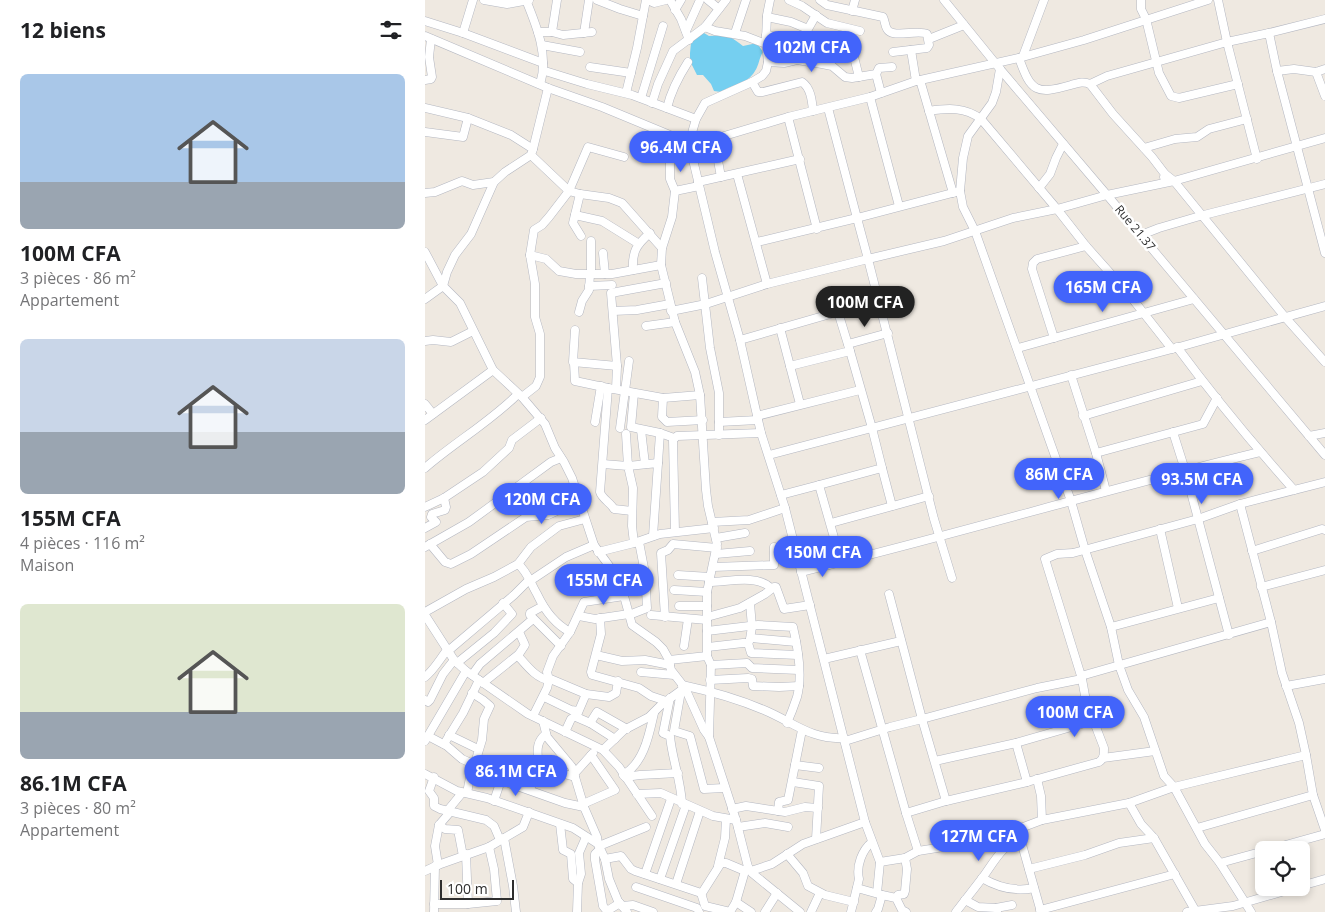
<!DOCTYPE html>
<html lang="fr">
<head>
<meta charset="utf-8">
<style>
	:root { --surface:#fff; --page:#f6f6f6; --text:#202124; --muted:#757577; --accent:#4264fb }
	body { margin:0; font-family:"Open Sans",sans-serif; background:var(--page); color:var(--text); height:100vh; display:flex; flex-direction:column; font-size:19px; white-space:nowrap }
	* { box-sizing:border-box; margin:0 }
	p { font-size:16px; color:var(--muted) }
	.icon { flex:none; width:28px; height:28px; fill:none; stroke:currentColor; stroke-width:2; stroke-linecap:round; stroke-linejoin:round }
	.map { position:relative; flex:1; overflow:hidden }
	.drawer { display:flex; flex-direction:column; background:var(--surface); width:425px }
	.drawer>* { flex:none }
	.tools { position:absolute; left:830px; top:841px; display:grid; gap:10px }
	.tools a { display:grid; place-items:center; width:55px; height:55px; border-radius:8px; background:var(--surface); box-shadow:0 2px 8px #0003; font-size:25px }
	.scale { position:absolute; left:15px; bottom:12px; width:74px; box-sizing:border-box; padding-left:5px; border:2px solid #2e2e2e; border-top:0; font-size:14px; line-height:18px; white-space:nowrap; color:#2e2e2e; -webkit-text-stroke:4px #fff; paint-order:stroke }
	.price { position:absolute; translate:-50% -42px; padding:0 11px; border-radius:18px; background:var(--accent); color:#fff; font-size:16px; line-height:32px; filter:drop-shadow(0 1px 2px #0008) }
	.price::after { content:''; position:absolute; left:50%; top:30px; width:15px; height:11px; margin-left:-8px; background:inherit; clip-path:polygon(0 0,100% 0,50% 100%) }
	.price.active { background:#222; color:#fff }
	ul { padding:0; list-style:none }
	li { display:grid; align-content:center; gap:10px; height:265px; padding:0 20px }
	li span { display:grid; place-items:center; height:155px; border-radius:8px; color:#555 }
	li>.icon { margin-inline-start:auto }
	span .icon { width:90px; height:90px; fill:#fffc; stroke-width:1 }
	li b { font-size:21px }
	h2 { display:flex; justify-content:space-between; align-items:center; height:60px; padding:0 20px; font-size:21px }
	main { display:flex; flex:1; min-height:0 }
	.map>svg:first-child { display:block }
	.water { fill:#75cff0 }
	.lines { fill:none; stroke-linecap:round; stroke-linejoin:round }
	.minor-casing { stroke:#b4b7c1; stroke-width:9 }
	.minor { stroke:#fff; stroke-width:8 }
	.labels { text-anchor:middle; stroke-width:5; stroke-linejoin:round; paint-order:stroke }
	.street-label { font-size:12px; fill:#2e2e2e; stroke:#fff }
</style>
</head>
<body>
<main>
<section class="drawer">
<h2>12 biens<svg class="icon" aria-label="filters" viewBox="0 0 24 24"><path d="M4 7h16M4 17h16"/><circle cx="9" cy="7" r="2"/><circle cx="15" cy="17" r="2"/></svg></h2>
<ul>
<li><span style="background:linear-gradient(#a9c7e8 70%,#9aa5b1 0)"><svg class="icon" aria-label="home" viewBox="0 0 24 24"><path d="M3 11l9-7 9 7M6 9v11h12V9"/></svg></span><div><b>100M CFA</b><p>3 pièces · 86 m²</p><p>Appartement</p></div></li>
<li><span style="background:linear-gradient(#c9d6e8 60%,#9aa5b1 0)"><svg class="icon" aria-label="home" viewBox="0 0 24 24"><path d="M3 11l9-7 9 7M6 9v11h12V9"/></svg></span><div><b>155M CFA</b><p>4 pièces · 116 m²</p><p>Maison</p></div></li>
<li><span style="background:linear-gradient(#dfe7d0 70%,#9aa5b1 0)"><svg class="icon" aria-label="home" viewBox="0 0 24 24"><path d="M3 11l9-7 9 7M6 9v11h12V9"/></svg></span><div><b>86.1M CFA</b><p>3 pièces · 80 m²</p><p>Appartement</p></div></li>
</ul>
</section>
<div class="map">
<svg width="900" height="912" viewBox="0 0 900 912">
	<rect width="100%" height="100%" fill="#efe9e1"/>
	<path class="water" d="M275,33h4l5,3c21,-1 18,-2 34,10l14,-3 6,9c-4,6 -4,13 -8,19 -8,14 -23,13 -34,21l-7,-1 -3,-7 -8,-9h-6l-7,-14v-8l1,-10z"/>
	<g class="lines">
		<defs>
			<g id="minor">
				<path d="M59,0l23,4 22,-4"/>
				<path d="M101,0c11,27 23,56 14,84"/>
				<path d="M172,0l23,9 23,7"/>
				<path d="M223,0l6,3 12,-3"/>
				<path d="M245,0l11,19 8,21"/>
				<path d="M283,0l11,9"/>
				<path d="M364,0l13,6 25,17 33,8"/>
				<path d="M395,0l7,5 56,12c2,4 2,9 4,12 5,10 31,0 40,5l2,11 -2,3 -34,4"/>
				<path d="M519,0l56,69 107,126 218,260"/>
				<path d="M716,0v9l5,10 13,54 12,23 8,2 59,-14"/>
				<path d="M793,0l9,42 42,-9 8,38 48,182"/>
				<path d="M250,10l6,-10"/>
				<path d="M427,11l3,-11"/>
				<path d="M342,17l24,5 17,7 8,-14"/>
				<path d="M0,21l38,12 80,30"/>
				<path d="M280,27l10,4 30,5 21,8 2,18 16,1 13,-3 25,4 10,2 13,11 7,1 24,-4 3,-6 13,-1"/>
				<path d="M261,31l14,-31"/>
				<path d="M113,32h14l11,3 29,-3"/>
				<path d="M127,32l5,-32"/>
				<path d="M38,33l10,-33"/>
				<path d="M159,33l5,-33"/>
				<path d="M310,33l11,-33"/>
				<path d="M844,33l56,-14"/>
				<path d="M341,35l81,12 6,6 6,24"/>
				<path d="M0,36l123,52 54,19 87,36 25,-4 74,-22 82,-20 46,-16 103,-23 65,-18 124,-40"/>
				<path d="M504,39l35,-14"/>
				<path d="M341,40l1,-25 3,-15"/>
				<path d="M117,45l38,7"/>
				<path d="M486,50l5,31"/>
				<path d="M598,56l21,-56"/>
				<path d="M594,58c12,34 17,37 52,27 7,-2 12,-4 19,-1l23,30 39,43 13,17 -1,3"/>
				<path d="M343,62l-2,9 -4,5 -10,6 -47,21 -9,16 -7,24 26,109 25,88 21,93 24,75 80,314 15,40 -3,31"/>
				<path d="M165,67l41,6"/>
				<path d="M575,69l-4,23 -4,11 -24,33 -5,22 -3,33 3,16 12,24 96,270 14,49 26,77 8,38 9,25 16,27 20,59 10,11 31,57 15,19 31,49"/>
				<path d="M120,71l42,13 45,11 64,24"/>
				<path d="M852,71l17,-2 22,3 9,-3"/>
				<path d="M891,72l9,24"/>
				<path d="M451,74l5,19"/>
				<path d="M0,80l6,-1 1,-2 -3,-20 2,-18"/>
				<path d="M495,80l33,113"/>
				<path d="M327,82l6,10h5l39,-10c9,6 10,19 11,29"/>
				<path d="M665,84l17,-8 120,-34 30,117"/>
				<path d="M201,93l11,-45 9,-48"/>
				<path d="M445,97l29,109"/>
				<path d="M216,98l22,-72"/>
				<path d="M227,103l6,-19 15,-33 32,-24 21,-27"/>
				<path d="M0,108l43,10 43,17 22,14 -2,6 38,36 11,3 29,4 13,5 40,45"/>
				<path d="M242,108c4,-17 12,-32 21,-46"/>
				<path d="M504,111c19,-3 36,-4 52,8l76,90 29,37 41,46 45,57"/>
				<path d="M363,117l29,112"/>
				<path d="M0,132l38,5 5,-19"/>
				<path d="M289,139l7,38"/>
				<path d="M719,148l31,-9 22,-2 12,-8 38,-10"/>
				<path d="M108,149l15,-61"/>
				<path d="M245,160v19l5,12"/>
				<path d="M312,174l30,110"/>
				<path d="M740,174l9,7 111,136 40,45"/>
				<path d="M273,182l102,-23"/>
				<path d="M274,186l-24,5 -3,26 -10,31 -1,17 14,57 20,50 5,23 6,95 2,16 9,38 -10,48v64l4,9 -2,72 27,83 12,47 4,6 48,39"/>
				<path d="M614,188l11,-14 6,-16 7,-14"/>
				<path d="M0,193l10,-1 27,-11 11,4 21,-3 11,-10 26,-17"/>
				<path d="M155,194l-7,29 8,13"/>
				<path d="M150,215l27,6 37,23"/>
				<path d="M716,235l18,-7 41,-12 125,-32"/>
				<path d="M166,241v33"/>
				<path d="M332,242l100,-24 -29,-110"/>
				<path d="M0,252l18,34 17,17 33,67 29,27 23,27 10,24 9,14 8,16 22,67 21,29 4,8 5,14 8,29 24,17 7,7 5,9 3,12 14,18 19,42 5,7"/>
				<path d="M178,253l2,21"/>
				<path d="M105,255l16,4 13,12 17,3h36l49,-9"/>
				<path d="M208,270c-1,-18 3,-25 17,-37"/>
				<path d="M277,278l8,70 9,45v42"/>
				<path d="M164,286l23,-1"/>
				<path d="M0,299l18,-13 4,-14 8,-17 16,-21 23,-52"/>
				<path d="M188,311l24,-1 33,-6"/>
				<path d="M246,311l35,-7 61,-20 101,-25 -11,-41 103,-27"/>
				<path d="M154,312l3,-11 7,-11 1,-16"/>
				<path d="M221,326l29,-4"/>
				<path d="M355,328l20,76"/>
				<path d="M150,330l-2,32 44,4"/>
				<path d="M629,338l-22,-69 1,-6 4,-4 49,-13"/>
				<path d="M315,340l139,-40"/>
				<path d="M0,341l8,-1 18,2 22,-11"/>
				<path d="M423,344l40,-11"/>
				<path d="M752,347c37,50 76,97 117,143"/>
				<path d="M593,348l176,-49"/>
				<path d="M149,363l1,18 33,7"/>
				<path d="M365,366l60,-15 -12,-39"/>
				<path d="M646,375l25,78 10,38"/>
				<path d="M191,389l1,-23 -6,-73 55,-10"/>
				<path d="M209,393l-3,34 29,6 14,5"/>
				<path d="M97,397l14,-11 4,-9v-43l-5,-17v-33l-5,-29 4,-25 8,-5 7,-8 20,-26 19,-44 36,10"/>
				<path d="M238,398l-1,19 5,5 36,-2"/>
				<path d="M0,404l8,10"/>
				<path d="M332,416l103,-26"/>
				<path d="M658,416l119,-35"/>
				<path d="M0,420l68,-50"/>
				<path d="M170,422l6,-36"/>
				<path d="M294,422l39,-2"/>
				<path d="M195,428l9,-67"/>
				<path d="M216,430l4,34"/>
				<path d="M748,432l12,38 44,165"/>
				<path d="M201,434l2,32 30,-3 -5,73"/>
				<path d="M884,436l16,-3"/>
				<path d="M671,453l107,-29 14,-26"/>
				<path d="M344,455l403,-106 153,-43"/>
				<path d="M233,463l2,-30"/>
				<path d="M178,464l25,2 5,22 -1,38 2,17"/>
				<path d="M0,468c30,-26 65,-46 93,-74"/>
				<path d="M457,468l10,38"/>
				<path d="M394,485l63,-17 -10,-40 -22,-77"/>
				<path d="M356,495l38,-10 22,77"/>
				<path d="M0,507l19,-9 39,-26 26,-24 3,-8 29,-22"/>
				<path d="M207,511l-18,-2c-3,-6 -12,-10 -14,-17l8,-104 55,10 37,-3"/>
				<path d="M287,522l37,-2 36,-12"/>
				<path d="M406,523l98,-27"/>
				<path d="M0,528l11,-6 -5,-5 1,-3 13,-4 1,-3 -2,-9"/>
				<path d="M735,529l18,79"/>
				<path d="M250,532l-2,-92 4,-4 84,-3"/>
				<path d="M291,538l29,-5"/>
				<path d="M5,544l15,18 6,2 20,-10 55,-37 22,-2 31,-14"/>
				<path d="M0,547l44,-25 82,-60 10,-4"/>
				<path d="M827,551l70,-22 3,1"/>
				<path d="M173,552l36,-9 26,-9 54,-6"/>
				<path d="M291,554l34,-3"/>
				<path d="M93,564l13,-17 28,-21 26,-7"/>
				<path d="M288,567l61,-2v-18"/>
				<path d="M376,572c154,-37 305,-83 459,-120"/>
				<path d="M253,575l32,2"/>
				<path d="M527,578l-18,-59 -66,-260 76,-18 69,-23 44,-9 50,-14 67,-14 151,-43"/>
				<path d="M105,581l36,-24 28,-12"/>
				<path d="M284,582c18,0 48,-8 62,6"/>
				<path d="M836,587l64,-17"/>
				<path d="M249,590l33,2"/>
				<path d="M464,594l33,125 115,-31 45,-9"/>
				<path d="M118,606l-13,7v2l31,31"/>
				<path d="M254,606h28"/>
				<path d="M0,612l41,-23 28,-12 24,-13c9,7 13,20 19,30 7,15 18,30 33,38"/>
				<path d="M0,615l29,45 12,11 62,43 75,36 16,17 33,49"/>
				<path d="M204,615l18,-7 -2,-35 -6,-31"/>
				<path d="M226,615l56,5"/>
				<path d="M154,616l16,3 34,-5"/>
				<path d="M240,617l-4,-64 7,-3 5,-6 44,4"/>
				<path d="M282,617l33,-9 25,-14 9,-7h2l8,22 26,-4"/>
				<path d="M175,618l1,16 -10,38 1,3 47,13 12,8 15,5"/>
				<path d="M686,627l108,-29"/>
				<path d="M282,631l51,-6 35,2c5,21 10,48 4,70 -3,9 -6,17 -10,26"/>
				<path d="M94,632l6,13 -6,9v3c8,9 18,22 30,23"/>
				<path d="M325,639l2,-12 -2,-24"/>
				<path d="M323,643l3,-5 45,4"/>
				<path d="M259,646l4,-27"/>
				<path d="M283,647l35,-4h5l3,10 47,2"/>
				<path d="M435,650l46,163 12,38"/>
				<path d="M23,651l66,-56 15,-15"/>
				<path d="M171,655l26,6 23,-1 25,5"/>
				<path d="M399,659l77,-18"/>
				<path d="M244,660l38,-4"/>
				<path d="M32,663l37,-30 18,-19 -9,-11"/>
				<path d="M286,665l36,-2 5,5 47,2"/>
				<path d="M216,672l33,3"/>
				<path d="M47,675l8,-11 53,-45"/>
				<path d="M656,676l190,-54"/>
				<path d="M0,677c9,-7 15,-18 22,-27"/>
				<path d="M123,678l38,16 23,3 7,-4 2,-12"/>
				<path d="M285,680l38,-2 4,1 1,7 26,1 20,-1"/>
				<path d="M58,683l36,-29"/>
				<path d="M257,685c28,6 56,14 82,25 29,12 47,30 80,28"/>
				<path d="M861,686l39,-7"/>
				<path d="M256,691l-7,40 16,5 14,53 20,-1"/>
				<path d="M47,693l11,7 7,6 -6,13 -2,21 -7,23"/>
				<path d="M119,697l27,13 7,1"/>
				<path d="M245,698l-7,35 7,3c2,23 11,44 12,68"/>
				<path d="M0,700l3,2 2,-2 13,-26 11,-14"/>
				<path d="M108,716l14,-28 2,-8 -2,-8 6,-16 17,-24 14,-30 40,-6"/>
				<path d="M151,717l14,6 7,-11 30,17"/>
				<path d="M118,721l4,16 25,30 12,40 13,30 1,7 7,15 4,20 9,22 9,11"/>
				<path d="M165,723l25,16"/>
				<path d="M140,732l6,-13 6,-4 9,-21"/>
				<path d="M24,735l29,14"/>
				<path d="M3,736l19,10 15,13 27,12 8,8 68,24 19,4"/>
				<path d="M0,741l41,-70"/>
				<path d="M420,741l45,-14 32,-8 24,82 -40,12"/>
				<path d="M19,744l19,-31 16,-33"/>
				<path d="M178,750l21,-20 25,-13 12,-12 22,-16"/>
				<path d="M881,755l7,40 12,35"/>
				<path d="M678,758l52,-7"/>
				<path d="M510,761l81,-18 76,-22"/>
				<path d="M370,765l24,3"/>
				<path d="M111,766l39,11"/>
				<path d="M0,774l32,17 30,7 86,30 25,16"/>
				<path d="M149,774l19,-21"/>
				<path d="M198,775c21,-12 26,-40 31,-62"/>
				<path d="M9,777l-5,14 5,7v8l6,3 46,11 8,6 6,14"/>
				<path d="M200,777l15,-2 38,-2"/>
				<path d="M368,782l26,4 -3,53"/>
				<path d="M602,782l72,-20c5,-3 5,-8 5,-14l-18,-47 -4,-22 -37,-120 12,-5 16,-1 125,-34 42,-15 85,-22"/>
				<path d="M105,790c2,-8 8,-23 8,-31 -1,-10 -1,-18 8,-25"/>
				<path d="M42,793l6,-31"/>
				<path d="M212,794l24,-1 52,23 23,4"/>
				<path d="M69,801l7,-21"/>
				<path d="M521,801l81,-19 -11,-39"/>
				<path d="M704,803l12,21 13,14 41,72"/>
				<path d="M158,804l32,-14 -24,-35"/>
				<path d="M307,809l14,-3 39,6 20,-5 13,1"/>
				<path d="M23,810l14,-17"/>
				<path d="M26,811l-12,14 6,4 13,1 5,26"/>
				<path d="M353,811l1,-9 9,-2 14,-70"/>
				<path d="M617,820l87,-17 45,-16 132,-32 -7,-32 -17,-50 -11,-51 -31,-118"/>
				<path d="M135,824l3,26 8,4 2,25 5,4"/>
				<path d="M313,827l27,-4 23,4"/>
				<path d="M772,828l116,-33"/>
				<path d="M594,834l22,78"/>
				<path d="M79,838l9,48 3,26"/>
				<path d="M174,846l47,-19"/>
				<path d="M175,849l-5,5v6l8,46 4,5 13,-8"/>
				<path d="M843,850l57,-16"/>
				<path d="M41,854l2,50"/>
				<path d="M362,854l16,19 5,13 17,9 29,7"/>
				<path d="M180,859l16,-3 10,13 4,2 66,22 4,13 25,6"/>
				<path d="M455,862l25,-4 13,-7 38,-6 24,-9 38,-7 24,-9 -1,-24 -4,-17"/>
				<path d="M795,863l44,-12"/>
				<path d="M13,865l-3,-19 4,-21"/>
				<path d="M293,866l7,-28 1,-19"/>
				<path d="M604,869l56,-14 34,-12 35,-5"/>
				<path d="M0,871l13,-6 51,-18 34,-20 6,-15"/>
				<path d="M326,871l21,-7 31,-20 62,-22"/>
				<path d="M220,874l26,-75"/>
				<path d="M557,878c17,10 33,14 52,10"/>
				<path d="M235,879l26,-74"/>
				<path d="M251,884l24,-73"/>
				<path d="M876,886l24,-7"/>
				<path d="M211,887l61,21 2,4"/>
				<path d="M432,888l25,7 -4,14 -2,3"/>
				<path d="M277,893l19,-30h5l19,8 3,-4"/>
				<path d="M457,895l14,3 6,12 4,2"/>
				<path d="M471,898l2,-3 6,-1 1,-3 2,-22 -2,-11"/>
				<path d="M540,900l13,7 18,1 1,4"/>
				<path d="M311,902l15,10"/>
				<path d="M9,904h34l29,-3 -3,-32 -5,-22"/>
				<path d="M197,906l11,-1 20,7"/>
				<path d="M571,908l16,-3"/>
				<path d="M615,910l135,-36"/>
				<path d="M9,912l1,-46"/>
				<path d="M152,912l1,-29 3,-9 -2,-21 7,-16"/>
				<path d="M305,912l6,-10 9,-31"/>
				<path d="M340,912l12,-19"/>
				<path d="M386,912l9,-19"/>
				<path d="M426,912l8,-33c-3,-13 3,-29 13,-37"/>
				<path d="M531,912c9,-12 18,-23 27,-35 11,-15 19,-32 38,-39"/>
				<path d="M762,912l46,-6 62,-18"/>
			</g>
		</defs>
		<use href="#minor" class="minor-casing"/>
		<use href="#minor" class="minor"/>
	</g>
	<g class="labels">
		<g class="street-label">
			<text transform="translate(710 228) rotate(50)" y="4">Rue 21.37</text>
		</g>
	</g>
</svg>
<div class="tools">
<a><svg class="icon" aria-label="locate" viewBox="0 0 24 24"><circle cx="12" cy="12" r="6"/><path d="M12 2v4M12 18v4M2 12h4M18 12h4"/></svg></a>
</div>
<div class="scale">100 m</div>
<b class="price" style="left:387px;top:73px">102M CFA</b>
<b class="price" style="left:256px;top:173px">96.4M CFA</b>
<b class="price" style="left:678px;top:313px">165M CFA</b>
<b class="price active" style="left:440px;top:328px">100M CFA</b>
<b class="price" style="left:634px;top:500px">86M CFA</b>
<b class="price" style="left:777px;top:505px">93.5M CFA</b>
<b class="price" style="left:117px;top:525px">120M CFA</b>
<b class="price" style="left:398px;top:578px">150M CFA</b>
<b class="price" style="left:179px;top:606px">155M CFA</b>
<b class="price" style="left:650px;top:738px">100M CFA</b>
<b class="price" style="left:91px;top:797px">86.1M CFA</b>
<b class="price" style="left:554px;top:862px">127M CFA</b>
</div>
</main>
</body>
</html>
